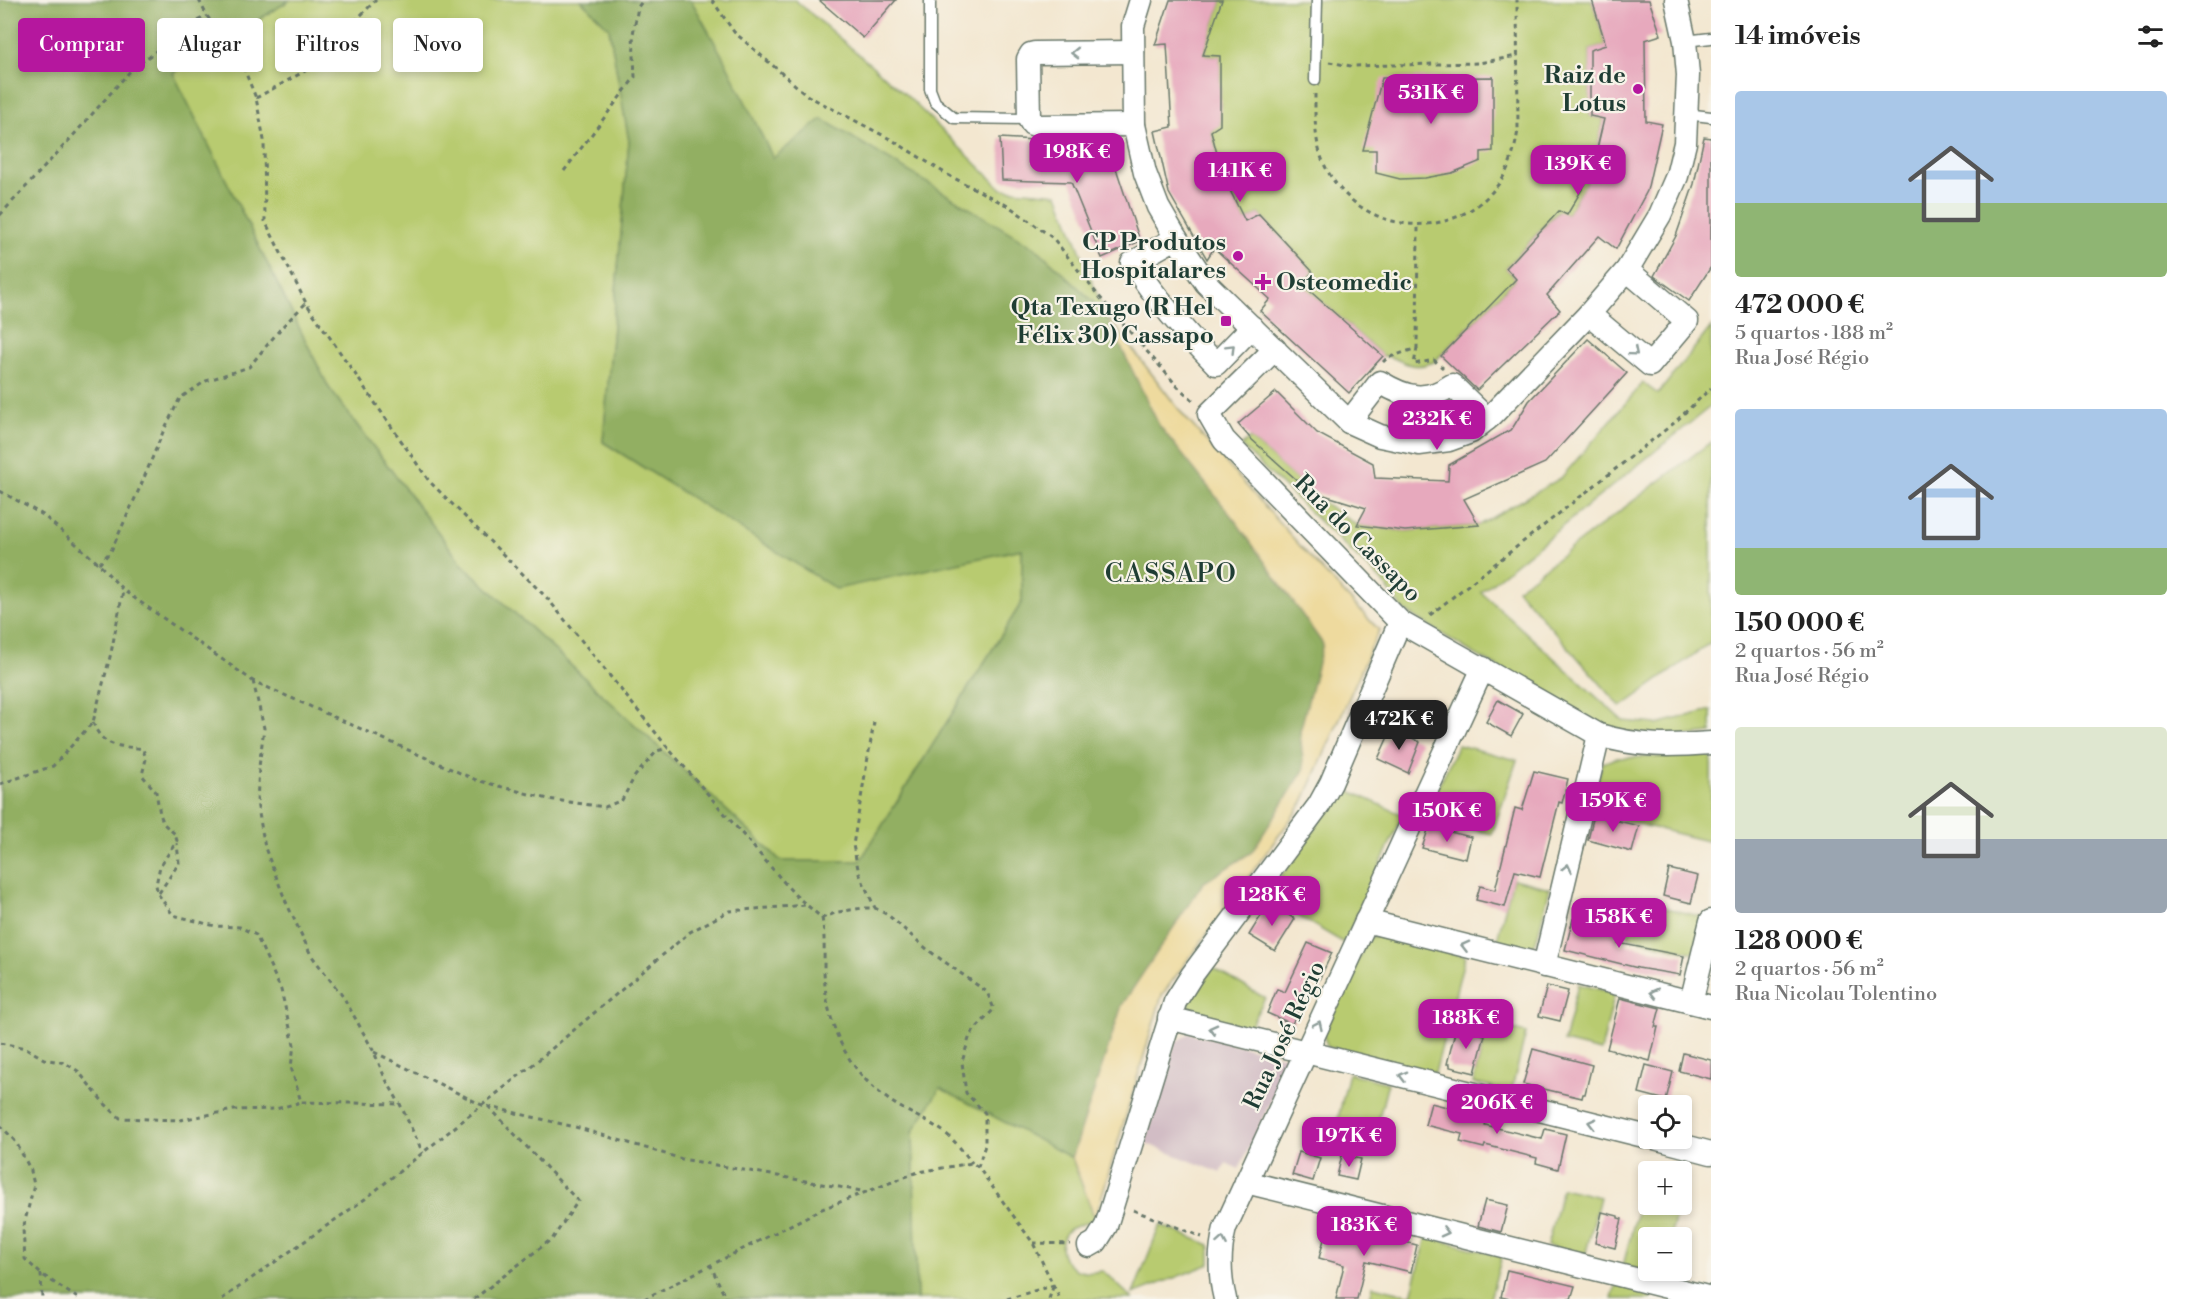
<!DOCTYPE html>
<html lang="pt">
<head>
<meta charset="utf-8">
<style>
	:root { --surface:#fff; --page:#f6f6f6; --text:#222; --muted:#767676; --accent:#b5179e }
	body { margin:0; font-family:"Libre Bodoni",serif; background:var(--page); color:var(--text); height:100vh; display:flex; flex-direction:column; font-size:22px; white-space:nowrap }
	* { box-sizing:border-box; margin:0 }
	p { font-size:20px; color:var(--muted) }
	.icon { flex:none; width:33px; height:33px; fill:none; stroke:currentColor; stroke-width:2; stroke-linecap:round; stroke-linejoin:round }
	.map { position:relative; flex:1; overflow:hidden }
	.sheet { display:flex; flex-direction:column; background:var(--surface); width:480px }
	.sheet>* { flex:none }
	.top-card { position:absolute; left:18px; top:18px; width:570px; height:54px; display:flex; gap:12px }
	.controls { position:absolute; left:1638px; top:1095px; display:grid; gap:12px }
	.controls a { display:grid; place-items:center; width:54px; height:54px; border-radius:6px; background:var(--surface); box-shadow:0 3px 9px #0003; font-size:30px }
	.price { position:absolute; translate:-50% -51px; padding:0 14px; border-radius:12px; background:var(--accent); color:#fff; font-size:20px; line-height:39px; filter:drop-shadow(0 2px 3px #0008) }
	.price::after { content:''; position:absolute; left:50%; top:36px; width:18px; height:14px; margin-left:-9px; background:inherit; clip-path:polygon(0 0,100% 0,50% 100%) }
	.price.selected { background:#222; color:#fff }
	ul { padding:0; list-style:none }
	li { display:grid; align-content:center; gap:12px; height:318px; padding:0 24px }
	li span { display:grid; place-items:center; height:186px; border-radius:6px; color:#555 }
	li>.icon { margin-inline-start:auto }
	span .icon { width:108px; height:108px; fill:#fffc; stroke-width:1 }
	li b { font-size:26px }
	h2 { display:flex; justify-content:space-between; align-items:center; height:72px; padding:0 24px; font-size:26px }
	.tag { padding:0 21px; border-radius:6px; background:var(--surface); box-shadow:0 3px 9px #0003; font-size:21px; line-height:54px }
	.tag.selected { background:var(--accent); color:#fff }
	main { display:flex; flex:1; min-height:0 }
	.map>svg:first-child { display:block }
	.industrial { fill:#d2bdc5 }
	.green { fill:#b8cb6f; stroke:#6c8452; stroke-width:1.5 }
	.forest { fill:#92af62; stroke:#58764b; stroke-width:1.5 }
	.sand { fill:#eeda9e; stroke:#868c69; stroke-width:1.5 }
	.building { fill:#e7a9bd }
	.lines { fill:none; stroke-linecap:round; stroke-linejoin:round }
	.lane-casing { stroke:#69786b; stroke-width:13 }
	.street-casing { stroke:#69786b; stroke-width:25 }
	.path { stroke:#69786b; stroke-width:3; stroke-dasharray:4.5 4.5; stroke-linecap:butt }
	.lane { stroke:#fff; stroke-width:10 }
	.street { stroke:#fff; stroke-width:22 }
	.oneway { stroke:#8f9e9a }
	.poi-dot { fill:#b5179e; stroke:#f7f3e8; stroke-width:2 }
	.labels { text-anchor:middle; stroke-width:4.5; stroke-linejoin:round; paint-order:stroke }
	.poi-label { font-size:24px; font-weight:bold; fill:#1f3d34; stroke:#f7f3e8; text-anchor:end }
	.street-label { font-size:24px; fill:#1f3d34; stroke:#f7f3e8 }
	.neighbourhood-label { font-size:26px; letter-spacing:1.5px; fill:#1f3d34; stroke:#f7f3e8 }
</style>
</head>
<body>
<main>
<div class="map">
<svg width="1711" height="1299" viewBox="0 0 1711 1299">
	<rect width="100%" height="100%" fill="#f7f3e8"/>
	<filter id="ink" filterUnits="userSpaceOnUse"><feTurbulence type="fractalNoise" baseFrequency=".0167" numOctaves="2"/><feDisplacementMap in="SourceGraphic" scale="12" xChannelSelector="R" yChannelSelector="G"/><feConvolveMatrix kernelMatrix="1 2 1 2 8 2 1 2 1" color-interpolation-filters="sRGB"/></filter>
	<filter id="wash" filterUnits="userSpaceOnUse"><feTurbulence type="fractalNoise" baseFrequency=".008" numOctaves="4" result="noise"/><feDisplacementMap in="SourceGraphic" scale="24" xChannelSelector="R" yChannelSelector="G"/><feGaussianBlur stdDeviation="1.35" result="paint"/><feColorMatrix in="noise" values="0 0 0 0 0 0 0 0 0 0 0 0 0 0 0 0 0 1.4 0 .05"/><feComposite in="paint" operator="in"/></filter>
	<g filter="url(#wash)">
		<rect width="100%" height="100%" fill="#f3e7d0"/>
		<path class="industrial" d="M1189,1033l102,25 -52,111 -13,-6 -5,10 -76,-30 30,-100z"/>
		<g class="green">
			<path d="M290,0h291l28,28 20,113 -26,301 233,146 186,-39v53l-162,259h-79l-319,-297 -133,-176 -156,-315z"/>
			<path d="M691,0h104l110,94 97,95 56,5 46,118 -67,-63 -264,-90 -48,-98z"/>
			<path d="M1222,0h370l14,45 -16,5v66l14,3 -13,55 -24,41 -9,-4 -52,57 10,11 -82,83c-27,10 -30,-4 -51,-6l-81,-72 11,-12 -54,-58 -14,7 -22,-45 -12,-45 9,-7v-68l-17,-1z"/>
			<path d="M1711,327v79l-230,186 142,129 34,3 54,-14v23l-35,4 -62,-6 -143,-79 -67,-42 -23,-30 -140,-134 9,-8 71,63 36,24 48,6 74,-6 82,-47 82,-95 15,11z"/>
			<path d="M1711,442v200l-90,65 -104,-118z"/>
			<path d="M1458,745l59,15 -25,74 -68,-17z"/>
			<path d="M1711,755v87l-121,-30 12,-49 15,-5z"/>
			<path d="M1341,787l62,28 -59,128 -78,-46 49,-68z"/>
			<path d="M1513,879l37,9 -14,54 -7,8 -33,-7z"/>
			<path d="M1637,901l66,16 -9,36 -66,-16z"/>
			<path d="M1382,935l83,21 -30,117 -107,-26 -5,-12 45,-97z"/>
			<path d="M1213,968l52,30 -16,30 -57,-14 -4,-12z"/>
			<path d="M1578,984l37,9 -14,58 -37,-9z"/>
			<path d="M1488,1024l38,9 -15,59 -38,-9z"/>
			<path d="M1349,1073l39,10 -15,58 -38,-10z"/>
			<path d="M940,1087l132,71 23,61 -26,10c-14,15 -8,36 11,42 8,3 15,1 23,0l30,28h-216l-4,-167z"/>
			<path d="M1562,1188l38,9 -15,59 -38,-10z"/>
			<path d="M1638,1207l38,9 -6,21 -22,1v32l14,1 -1,4 -38,-9z"/>
			<path d="M1160,1225l50,20v19l-77,30z"/>
			<path d="M1427,1237l75,19 -12,43h-63l-16,-4 -1,4h-40l3,-13 38,9z"/>
			<path d="M1616,1284l37,9 -2,6h-39z"/>
		</g>
		<path class="forest" d="M0,0h290l-117,73 156,315 133,176 319,297h79l162,-259v-53l-186,40 -233,-147 26,-301 -20,-113 -28,-28h110l34,61 48,97 49,-39 215,130 67,63 55,113 78,98 86,121 -23,88 4,38 -52,82 -49,31 -81,122 -50,153 -132,-70 -27,44 4,167h-917z"/>
		<path class="sand" d="M1104,312l80,104 135,151 60,63 -77,174 -140,191 -67,224 -23,-61 50,-153 81,-122 49,-31 52,-82 -4,-38 23,-88 -86,-121 -78,-98z"/>
		<g id="blocks">
			<g class="building">
				<path d="M819,0h77l-33,38z"/>
				<path d="M1170,0h52l-19,55 17,1v69l-9,6 12,45 22,45 14,-7 54,58 -11,12 81,72 -34,37 -89,-82 10,-12 -56,-51 -7,11 -38,-66 -14,-62 17,-4 -5,-83 -12,1z"/>
				<path d="M1592,0h57l12,35 -16,5 1,81 16,3 -15,67 -31,58 -17,-13 -52,59 13,15 -83,80 -36,-34 75,-77 -10,-11 53,-57 8,4 24,-41 13,-55 -14,-3v-66l16,-5z"/>
				<path d="M1493,77v74l-12,1v9l-29,12 -27,5 -25,1 -24,-6v-23h-13l19,-72z"/>
				<path d="M1704,137l7,1v129l-22,34 -35,-25 22,-40 18,-52z"/>
				<path d="M1000,138l108,6 32,97 -38,17 -31,-76 -69,-2z"/>
				<path d="M1588,339l39,34 -82,90 -81,36 15,26 -74,6 -48,-6 9,-17 -58,-18 -58,-52 -12,-14 38,-32 41,41 56,30 2,15 73,3 1,-16 63,-36 17,-28z"/>
				<path d="M1498,700l25,14 -12,22 -25,-14z"/>
				<path d="M1392,728l28,14 -12,31 -30,-14z"/>
				<path d="M1534,771l34,8 -6,24 -3,-1 -19,75 -25,-6 -10,36 -29,-7 4,-14 15,4 20,-82 7,2z"/>
				<path d="M1594,815l45,11 -7,26 -44,-12z"/>
				<path d="M1429,827l42,10 -5,22 -44,-11z"/>
				<path d="M1669,869l29,7 -7,27 -28,-7z"/>
				<path d="M1269,903l26,16 -20,32 -26,-16z"/>
				<path d="M1573,919l48,11 -3,13 66,13 -4,19 -42,-7 -73,-18z"/>
				<path d="M1308,943l24,10 -16,33 -6,-2 -18,40 -25,-11 10,-24 8,3z"/>
				<path d="M1547,986l21,5 -8,30 -21,-5z"/>
				<path d="M1620,998l40,10 -5,19h3l-8,34 -43,-12z"/>
				<path d="M1456,1028l29,7 -10,38 -25,-6v-3h-3z"/>
				<path d="M1533,1049l59,16 -7,29h-2l-1,4 -59,-14z"/>
				<path d="M1683,1053l28,7v19l-32,-8z"/>
				<path d="M1646,1065l27,7 -7,28 -27,-7z"/>
				<path d="M1431,1103l36,9 1,-3 20,5 -3,11 57,14 3,-10 21,5 -8,35 -22,-6 1,-5 -52,-13 -1,3 -24,-6 2,-8 -37,-9z"/>
				<path d="M1299,1152l21,6 -7,23 -21,-6z"/>
				<path d="M1342,1155l19,4 -5,21 -19,-4z"/>
				<path d="M1485,1200l23,5 -7,27 -23,-6z"/>
				<path d="M1602,1212l16,4v2l4,1 -7,29 -20,-5z"/>
				<path d="M1327,1228l27,7 2,-5 61,15 -6,27 -45,-11 -9,38h-21l8,-34 -25,-7z"/>
				<path d="M1507,1270l68,16 -4,13h-62l-8,-2z"/>
			</g>
		</g>
	</g>
	<g filter="url(#ink)">
		<use href="#blocks" fill-opacity="0" stroke="#69786b" stroke-width="1.5"/>
		<g class="lines">
			<defs>
				<g id="lane">
					<path d="M930,0v89l5,13 19,16 75,1"/>
					<path d="M1685,41l26,-3"/>
					<path d="M1315,80l2,-80"/>
					<path d="M1686,114l25,3"/>
				</g>
				<g id="street">
					<path d="M1141,0l-8,26 1,99 11,48 13,34 18,31 30,45 143,139 31,14 39,8 30,-4 22,-8 21,-17 97,-101 38,-44 33,-55 17,-39 8,-33 3,-68 -3,-34 -9,-41"/>
					<path d="M1133,52l-98,1 -4,1 -3,5 1,60 3,5 6,2 96,-1"/>
					<path d="M1176,238l-44,25c25,37 52,69 84,101l36,-37"/>
					<path d="M1589,314l61,51 37,-44 -60,-51"/>
					<path d="M1275,349l-66,65 15,26 176,182 199,113c39,12 72,11 112,8"/>
					<path d="M1349,422l31,-40c26,16 46,21 72,3l35,34"/>
					<path d="M1366,921l345,86"/>
					<path d="M1544,966l55,-231"/>
					<path d="M1691,1002l20,-81"/>
					<path d="M1169,1018l479,119"/>
					<path d="M1654,1138l57,15"/>
					<path d="M1246,1182l465,116"/>
					<path d="M1089,1246l7,-4 10,-16 69,-224 17,-27 127,-170 12,-22 69,-161"/>
					<path d="M1225,1299c-6,-24 -6,-47 0,-71l258,-560"/>
				</g>
			</defs>
			<use href="#lane" class="lane-casing"/>
			<use href="#street" class="street-casing"/>
			<g class="path">
				<path d="M199,0l8,16 35,48 14,34 8,42 1,81 41,82 123,178 119,118 120,149 127,147 27,23 16,-6 25,-4h12l13,7 40,35 59,42 7,17 -24,26 -8,27 4,31 19,20v32l-7,22 55,76 27,56"/>
				<path d="M712,0l22,32 74,64 84,44 56,35 62,32 43,31 44,56 81,93 16,14"/>
				<path d="M1329,62l22,4 128,-3 38,-7"/>
				<path d="M1315,94c0,24 -1,49 10,72 33,67 125,80 172,20 13,-17 18,-36 21,-56l-1,-130"/>
				<path d="M256,98l49,-27 71,-71"/>
				<path d="M564,171l71,-94 -2,-43 5,-27 5,-7"/>
				<path d="M0,215l71,-77 61,-69 63,-47 12,-6"/>
				<path d="M1417,348l-3,16 20,-4 9,8"/>
				<path d="M1383,362l4,-4 30,-10 1,-122"/>
				<path d="M0,491l43,24 56,49 24,26 130,91 223,99 72,19 57,8 17,-7 13,-24 22,-25 11,-3"/>
				<path d="M99,564l12,-13 30,-66 22,-53 17,-34 26,-17 43,-14 33,-40 24,-24"/>
				<path d="M1430,615l244,-192 37,-35"/>
				<path d="M253,681l11,47 -5,39 -2,35 8,46 21,54 25,53 33,43 30,54 11,26 15,26 23,49"/>
				<path d="M93,722c9,27 27,23 50,27l3,10 -4,16 14,17 4,22 4,10 11,10 2,7 -17,25 -4,19 2,9 15,21 42,11 25,1 16,8 25,55 13,55 -3,22 10,35 99,2"/>
				<path d="M874,722l-21,123 6,28 16,35"/>
				<path d="M0,784l53,-18 40,-44 18,-69 12,-62"/>
				<path d="M159,893l20,-30 -2,-20"/>
				<path d="M822,918c3,17 2,33 2,51 1,52 21,100 65,131 17,12 38,20 55,32 11,9 20,20 28,31"/>
				<path d="M0,1043l26,5 18,11 21,4 13,8 26,32 16,15 60,2 54,-10 42,-1 25,-7"/>
				<path d="M374,1052l108,53 97,23 103,31 185,33"/>
				<path d="M0,1125l16,17 15,29 3,14 -11,44 2,30 16,15 38,25"/>
				<path d="M1133,1210l69,27"/>
				<path d="M1033,1243l37,1"/>
				<path d="M710,1264l16,35"/>
				<path d="M41,1274l1,25"/>
				<path d="M222,1299l143,-100 171,-137 154,-130 39,-21 77,-6"/>
				<path d="M474,1299l79,-61 25,-37 -89,-94"/>
				<path d="M644,1299l178,-90 96,-37 54,-9 6,4"/>
				<path d="M1007,1299l47,-14"/>
				<path d="M1049,1299l4,-12"/>
			</g>
			<use href="#lane" class="lane"/>
			<use href="#street" class="street"/>
		</g>
		<defs><path id="oneway-chevron" d="M-2-3.5L2.5 0L-2 3.5" fill="none" stroke-width="1.6" stroke-linecap="round" stroke-linejoin="round" transform="scale(1.5)"/></defs>
		<g class="oneway">
			<use href="#oneway-chevron" transform="translate(1075 53) rotate(179)"/>
			<use href="#oneway-chevron" transform="translate(1231 348) rotate(-45)"/>
			<use href="#oneway-chevron" transform="translate(1634 352) rotate(40)"/>
			<use href="#oneway-chevron" transform="translate(1567 868) rotate(-77)"/>
			<use href="#oneway-chevron" transform="translate(1465 946) rotate(-166)"/>
			<use href="#oneway-chevron" transform="translate(1654 993) rotate(-166)"/>
			<use href="#oneway-chevron" transform="translate(1318 1025) rotate(-65)"/>
			<use href="#oneway-chevron" transform="translate(1213 1029) rotate(-166)"/>
			<use href="#oneway-chevron" transform="translate(1403 1076) rotate(-166)"/>
			<use href="#oneway-chevron" transform="translate(1592 1123) rotate(-166)"/>
			<use href="#oneway-chevron" transform="translate(1445 1232) rotate(14)"/>
			<use href="#oneway-chevron" transform="translate(1222 1241) rotate(-80)"/>
		</g>
	</g>
	<g class="poi-dot">
		<circle cx="1638" cy="89" r="6"/>
		<circle cx="1238" cy="256" r="6"/>
		<path d="M1260 273h6v6h6v6h-6v6h-6v-6h-6v-6h6z"/>
		<rect x="1220" y="315" width="12" height="12" rx="3"/>
	</g>
	<g class="labels">
		<g class="poi-label">
			<text x="1626" y="83">Raiz de<tspan x="1626" dy="28">Lotus</tspan></text>
			<text x="1226" y="250">CP Produtos<tspan x="1226" dy="28">Hospitalares</tspan></text>
			<text x="1276" y="290" text-anchor="start">Osteomedic</text>
			<text x="1214" y="315">Qta Texugo (R Hel<tspan x="1214" dy="28">Félix 30) Cassapo</tspan></text>
		</g>
		<g class="street-label">
			<text transform="translate(1358 538) rotate(45)" y="8">Rua do Cassapo</text>
			<text transform="translate(1284 1035) rotate(-65)" y="8">Rua José Régio</text>
		</g>
		<g class="neighbourhood-label">
			<text x="1171" y="582">CASSAPO</text>
		</g>
	</g>
</svg>
<div class="controls">
<a><svg class="icon" aria-label="locate" viewBox="0 0 24 24"><circle cx="12" cy="12" r="6"/><path d="M12 2v4M12 18v4M2 12h4M18 12h4"/></svg></a>
<a>+</a>
<a>−</a>
</div>
<b class="price" style="left:1431px;top:125px">531K €</b>
<b class="price" style="left:1077px;top:184px">198K €</b>
<b class="price" style="left:1578px;top:196px">139K €</b>
<b class="price" style="left:1240px;top:203px">141K €</b>
<b class="price" style="left:1437px;top:451px">232K €</b>
<b class="price selected" style="left:1399px;top:751px">472K €</b>
<b class="price" style="left:1613px;top:833px">159K €</b>
<b class="price" style="left:1447px;top:843px">150K €</b>
<b class="price" style="left:1272px;top:927px">128K €</b>
<b class="price" style="left:1619px;top:949px">158K €</b>
<b class="price" style="left:1466px;top:1050px">188K €</b>
<b class="price" style="left:1497px;top:1135px">206K €</b>
<b class="price" style="left:1349px;top:1168px">197K €</b>
<b class="price" style="left:1364px;top:1257px">183K €</b>
<div class="top-card">
<a class="tag selected">Comprar</a>
<a class="tag">Alugar</a>
<a class="tag">Filtros</a>
<a class="tag">Novo</a>
</div>
</div>
<section class="sheet">
<h2>14 imóveis<svg class="icon" aria-label="filters" viewBox="0 0 24 24"><path d="M4 7h16M4 17h16"/><circle cx="9" cy="7" r="2"/><circle cx="15" cy="17" r="2"/></svg></h2>
<ul>
<li><span style="background:linear-gradient(#a9c7e8 60%,#8fb573 0)"><svg class="icon" aria-label="home" viewBox="0 0 24 24"><path d="M3 11l9-7 9 7M6 9v11h12V9"/></svg></span><div><b>472 000 €</b><p>5 quartos · 188 m²</p><p>Rua José Régio</p></div></li>
<li><span style="background:linear-gradient(#a9c7e8 75%,#8fb573 0)"><svg class="icon" aria-label="home" viewBox="0 0 24 24"><path d="M3 11l9-7 9 7M6 9v11h12V9"/></svg></span><div><b>150 000 €</b><p>2 quartos · 56 m²</p><p>Rua José Régio</p></div></li>
<li><span style="background:linear-gradient(#dfe7d0 60%,#9aa5b1 0)"><svg class="icon" aria-label="home" viewBox="0 0 24 24"><path d="M3 11l9-7 9 7M6 9v11h12V9"/></svg></span><div><b>128 000 €</b><p>2 quartos · 56 m²</p><p>Rua Nicolau Tolentino</p></div></li>
</ul>
</section>
</main>
</body>
</html>
